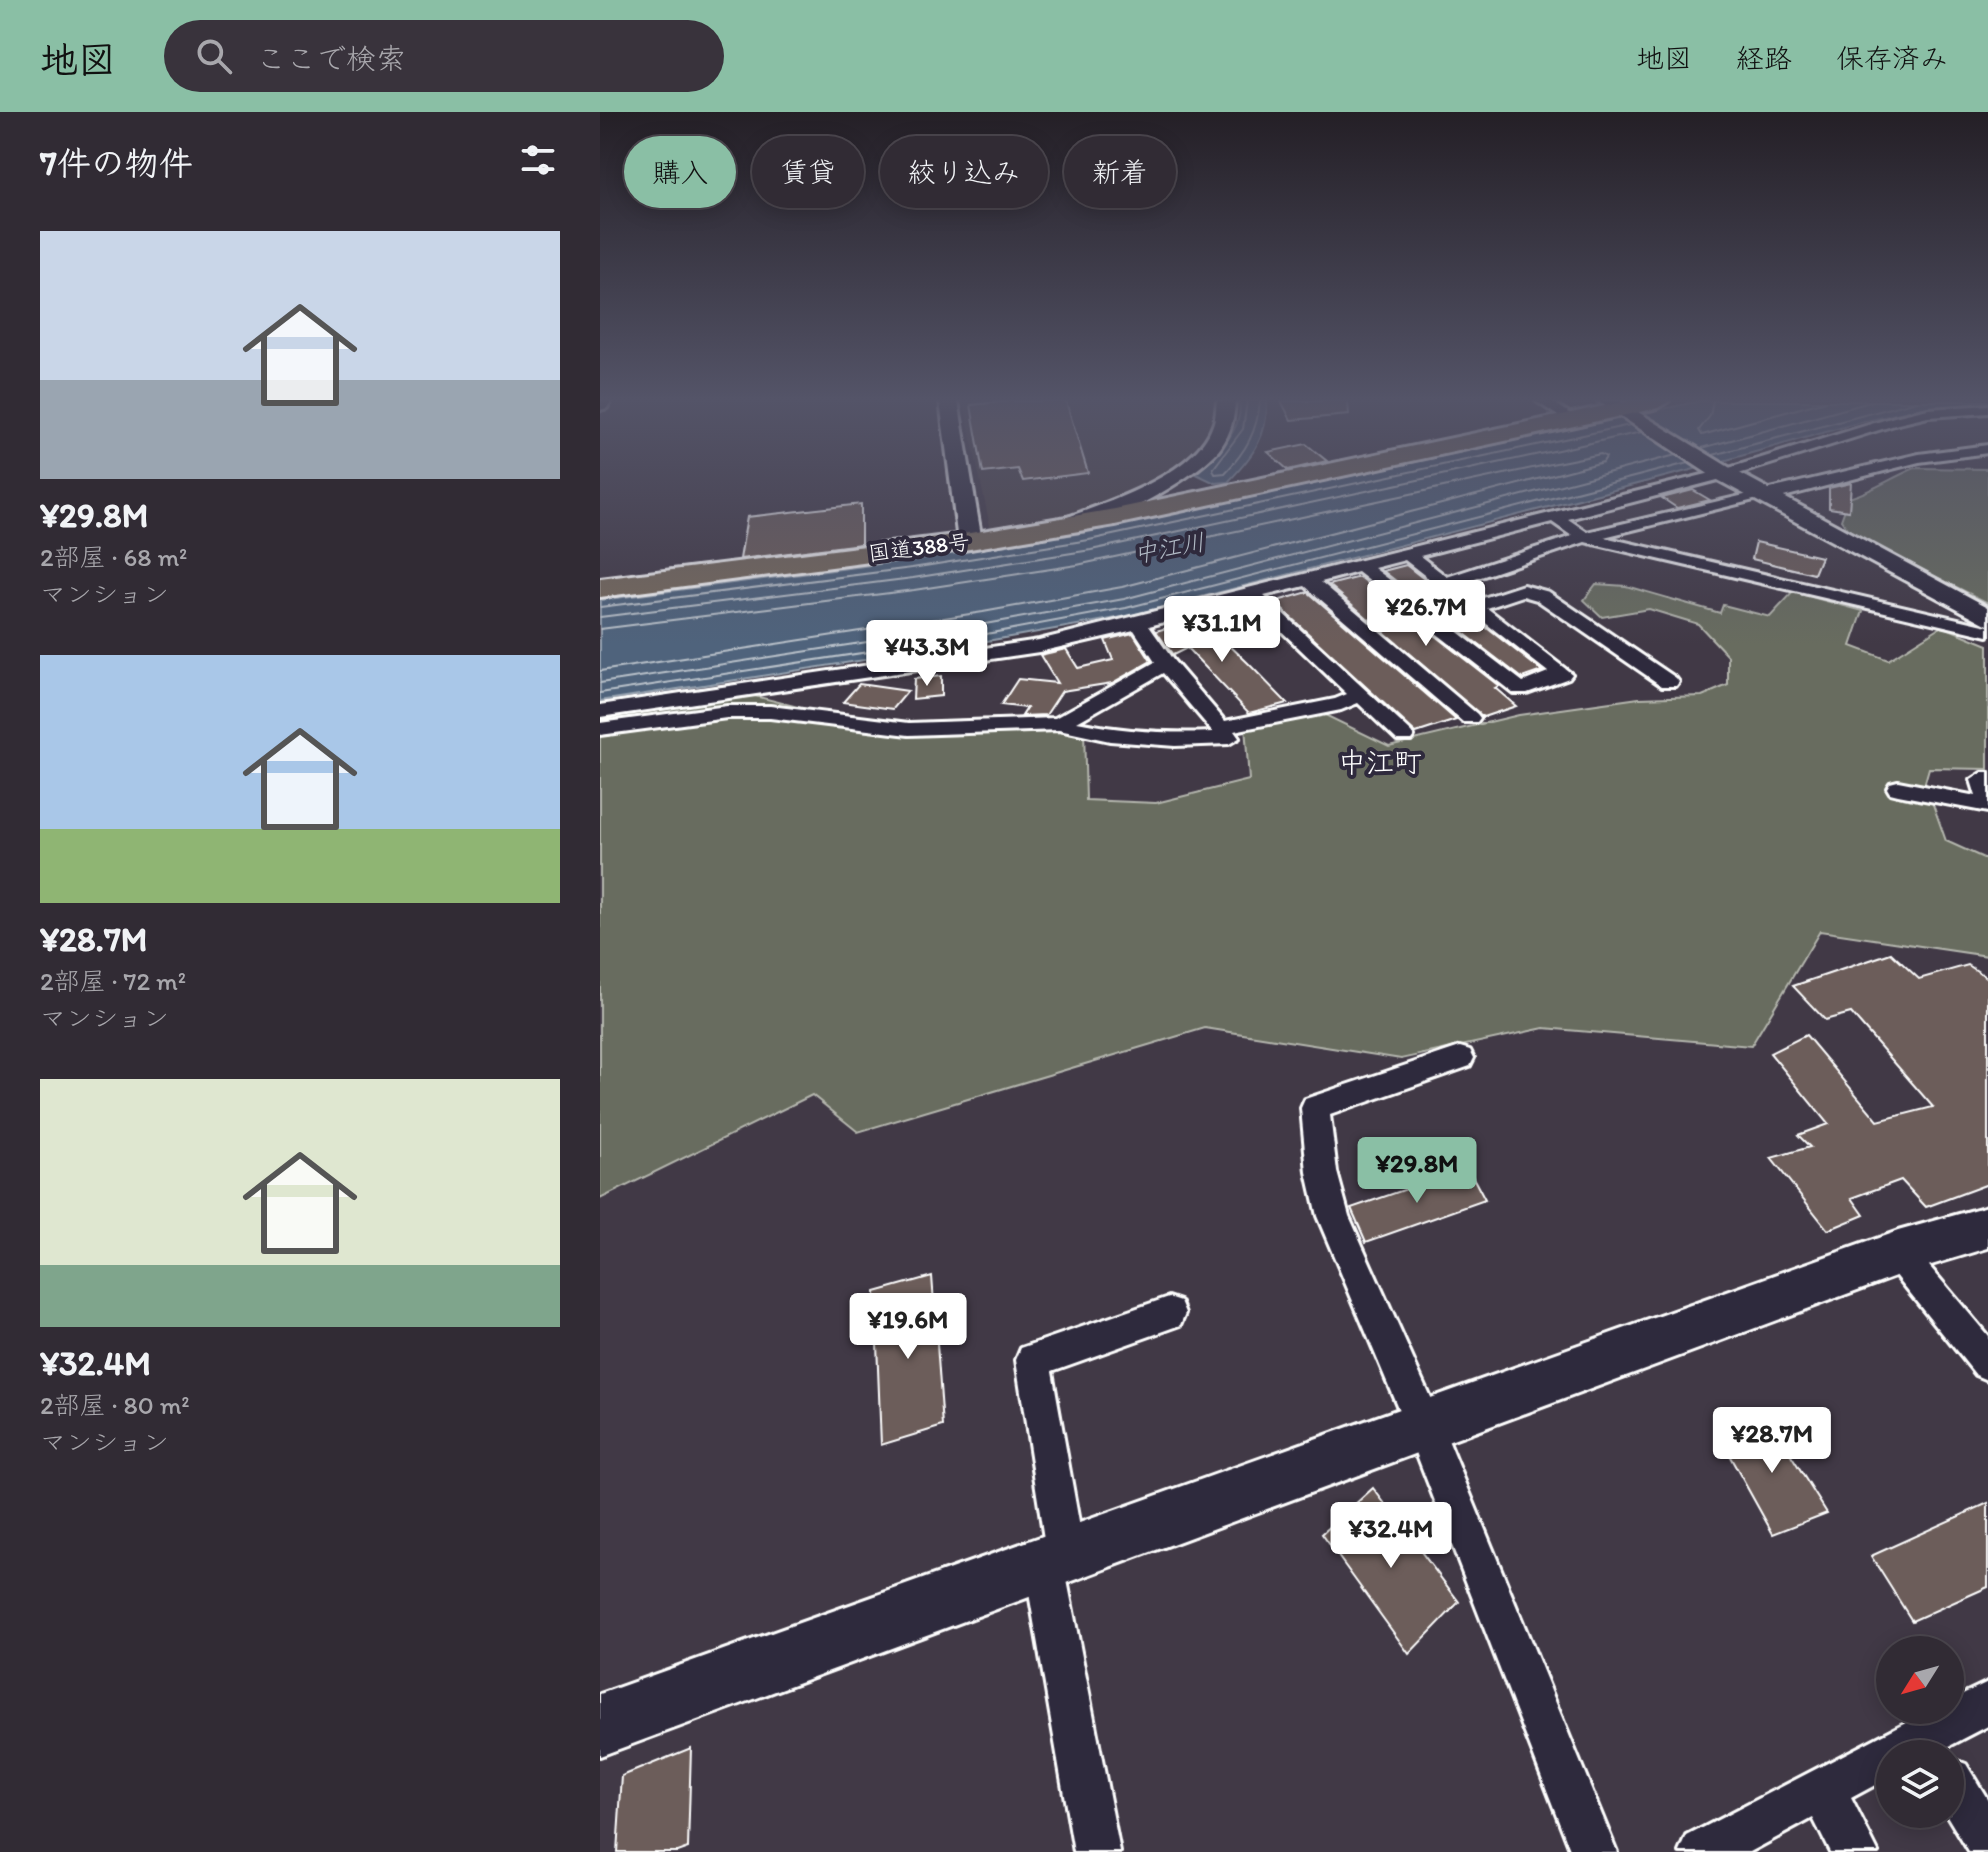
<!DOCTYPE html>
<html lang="ja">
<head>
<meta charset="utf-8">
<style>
	:root { --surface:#312b34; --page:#39333c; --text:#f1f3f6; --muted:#a8a7ac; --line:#4c474f; --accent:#8abfa5 }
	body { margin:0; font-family:Itim,"Klee One",sans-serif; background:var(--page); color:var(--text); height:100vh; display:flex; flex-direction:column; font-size:30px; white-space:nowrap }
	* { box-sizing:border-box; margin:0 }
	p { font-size:26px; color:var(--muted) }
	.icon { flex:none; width:44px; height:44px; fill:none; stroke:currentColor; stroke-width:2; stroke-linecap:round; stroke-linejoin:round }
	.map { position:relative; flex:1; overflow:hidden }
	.drawer { display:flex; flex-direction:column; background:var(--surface); width:600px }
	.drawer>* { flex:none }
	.hud { position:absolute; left:24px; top:24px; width:760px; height:72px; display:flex; gap:16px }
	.needle { width:52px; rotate:233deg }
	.fabs { position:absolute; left:1276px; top:1524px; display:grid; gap:16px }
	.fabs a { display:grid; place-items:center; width:88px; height:88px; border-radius:50%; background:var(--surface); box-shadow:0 4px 20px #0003,0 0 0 2px var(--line); font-size:40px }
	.price { position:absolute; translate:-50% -68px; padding:0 18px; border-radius:8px; background:#fff; color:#222; font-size:26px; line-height:52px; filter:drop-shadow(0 2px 4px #0008) }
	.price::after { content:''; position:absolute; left:50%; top:48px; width:24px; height:18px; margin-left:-12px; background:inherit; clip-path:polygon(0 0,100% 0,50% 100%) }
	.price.active { background:var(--accent); color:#111 }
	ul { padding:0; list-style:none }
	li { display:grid; align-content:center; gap:16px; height:424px; padding:0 40px }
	li span { display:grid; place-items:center; height:248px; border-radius:0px; color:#555 }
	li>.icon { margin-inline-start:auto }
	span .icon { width:144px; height:144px; fill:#fffc; stroke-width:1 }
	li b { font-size:34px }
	h2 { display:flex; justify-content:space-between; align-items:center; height:96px; padding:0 40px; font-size:34px }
	.chip { padding:0 28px; border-radius:36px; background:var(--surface); box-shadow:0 4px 20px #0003,0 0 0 2px var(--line); font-size:28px; line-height:72px }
	.chip.active { background:var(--accent); color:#111 }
	header { display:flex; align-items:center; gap:48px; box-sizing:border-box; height:112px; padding:0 40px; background:var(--accent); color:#111 }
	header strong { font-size:38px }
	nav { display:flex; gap:44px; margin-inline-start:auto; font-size:28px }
	.search { width:560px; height:72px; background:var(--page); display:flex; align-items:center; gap:20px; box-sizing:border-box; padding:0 28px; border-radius:44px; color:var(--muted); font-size:30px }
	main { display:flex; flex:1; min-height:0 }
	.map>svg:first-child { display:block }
	.built { fill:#4e444c }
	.green { fill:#686c5e; stroke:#b4b6ae; stroke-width:2 }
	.water { fill:#50647b; stroke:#96a2b0; stroke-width:2 }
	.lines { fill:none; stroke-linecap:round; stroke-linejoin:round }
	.shore { stroke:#b9c1ca; stroke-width:2 }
	.building { fill:#6c5d5a; stroke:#fff; stroke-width:2 }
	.street-casing { stroke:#fff; stroke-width:6 }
	.secondary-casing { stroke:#fff; stroke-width:6 }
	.highway-casing { stroke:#fff; stroke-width:6 }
	.street { fill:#2f2a3d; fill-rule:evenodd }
	.secondary { fill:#2f2a3d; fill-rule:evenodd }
	.highway { fill:#76695c; fill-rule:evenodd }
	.labels { text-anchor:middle; stroke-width:8; stroke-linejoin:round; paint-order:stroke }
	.far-street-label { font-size:22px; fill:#fff; stroke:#2f2a3d }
	.far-water-label { font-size:24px; font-style:italic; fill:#b0b9c4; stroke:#2f2a3d }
	.neighbourhood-label { font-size:28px; fill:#fff; stroke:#2f2a3d }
</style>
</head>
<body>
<header>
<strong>地図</strong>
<div class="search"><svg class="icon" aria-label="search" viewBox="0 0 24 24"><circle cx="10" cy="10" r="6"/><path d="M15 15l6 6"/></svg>ここで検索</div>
<nav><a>地図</a><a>経路</a><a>保存済み</a></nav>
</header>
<main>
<section class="drawer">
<h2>7件の物件<svg class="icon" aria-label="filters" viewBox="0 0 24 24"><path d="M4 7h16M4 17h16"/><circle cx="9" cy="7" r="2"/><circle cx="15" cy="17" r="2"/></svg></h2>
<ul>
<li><span style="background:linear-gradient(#c9d6e8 60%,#9aa5b1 0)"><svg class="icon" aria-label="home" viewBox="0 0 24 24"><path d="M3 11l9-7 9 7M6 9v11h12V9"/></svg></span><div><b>¥29.8M</b><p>2部屋 · 68 m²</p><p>マンション</p></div></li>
<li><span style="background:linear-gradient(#a9c7e8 70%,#8fb573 0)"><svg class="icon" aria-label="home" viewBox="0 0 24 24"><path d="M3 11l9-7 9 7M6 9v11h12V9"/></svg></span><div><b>¥28.7M</b><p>2部屋 · 72 m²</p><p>マンション</p></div></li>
<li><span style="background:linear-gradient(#dfe7d0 75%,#7fa58c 0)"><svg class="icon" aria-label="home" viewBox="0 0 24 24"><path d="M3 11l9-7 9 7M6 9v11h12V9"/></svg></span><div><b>¥32.4M</b><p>2部屋 · 80 m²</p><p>マンション</p></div></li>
</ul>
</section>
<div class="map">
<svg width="1388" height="1740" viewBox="0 0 1388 1740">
	<rect width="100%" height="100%" fill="#413946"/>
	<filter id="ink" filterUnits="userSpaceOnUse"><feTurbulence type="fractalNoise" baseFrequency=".0125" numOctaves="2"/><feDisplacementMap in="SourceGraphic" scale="16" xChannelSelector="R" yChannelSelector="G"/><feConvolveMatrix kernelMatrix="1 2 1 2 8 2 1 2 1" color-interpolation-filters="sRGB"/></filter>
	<g filter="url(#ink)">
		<path class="built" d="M389,289h229v12l-18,32 -35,29 -41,24 -68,22 -56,7 -10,-1 -26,-122z"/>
		<g class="green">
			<path d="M1315,356l73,1v134l-137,-69 -10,-14 8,-22c24,-7 42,-20 66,-30z"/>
			<path d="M996,472l30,2 94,27 3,-8 47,12 23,-25 70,19 -12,35 37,14 54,-34 46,19v124l-59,-1 -4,14 21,59 42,19v96l-168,-25 -69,115 -207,-18 -143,31 -196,-31 -347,104 -46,-37 -212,104v-483l143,-23 161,41 180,-3 2,69 70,3 93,-23 -4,-54 72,-15 72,35 130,-31 120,-17 63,-2 26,-11v-29l-30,-32 -49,-15 -47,8 -18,-17z"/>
		</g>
		<g class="water">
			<path d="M639,289h28c1,36 -15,56 -39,81l-13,1 -19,-9c18,-17 49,-45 43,-73z"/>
			<path d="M1100,289h288v4l-71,4 -59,14 -167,47 -563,146 -141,25 -387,60v-101l311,-40 177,-28z"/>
		</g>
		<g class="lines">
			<g class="shore">
				<path d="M647,289l-4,28 -30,40 2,5 10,-1c21,-22 32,-41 35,-72"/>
				<path d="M1113,289l-3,15 -11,14 3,5 124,-34"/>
				<path d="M1102,336l172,-47"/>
				<path d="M1113,343l204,-54"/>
				<path d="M0,495l312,-39 177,-28 541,-115"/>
				<path d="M0,505l313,-39 178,-28 551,-118"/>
				<path d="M0,517l314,-39 163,-25 474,-101 50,-10 5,3 -3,5 -481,125 -139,25 -383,59"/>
				<path d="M0,571l385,-59 139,-25 552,-144"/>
				<path d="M0,581l386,-59 140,-26 562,-145"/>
			</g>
		</g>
		<g class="building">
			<path d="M410,289h56l22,72 -65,8 -5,-12 -35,4 -12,-68z"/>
			<path d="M681,289h67l1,14 -58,5z"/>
			<path d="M706,332l21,17 -39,9 -20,-18z"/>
			<path d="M1251,371l-2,28 -20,-3v-20z"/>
			<path d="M1093,378l17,10 -33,8 -15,-10z"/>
			<path d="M261,392v40l-121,15 7,-42z"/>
			<path d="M1156,430l65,15 -7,17 -62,-15z"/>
			<path d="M806,453l136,106 -20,7 -139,-107z"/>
			<path d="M760,465l139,109 -4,2 21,18 -33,11 -154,-132z"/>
			<path d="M708,480l148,128 -40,13 -142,-131z"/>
			<path d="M601,506l47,45 39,40 -38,10 -62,-65 -14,7 -17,-24z"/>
			<path d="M533,521l18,28 -39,22 -50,8 -16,24 -24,1 5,-8 -26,-3 17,-26 39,4 -17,-28 26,-6 12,19 35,-8 -8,-20z"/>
			<path d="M341,564v20l-28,3 1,-20z"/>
			<path d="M259,572l49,7 -15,18 -50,-7z"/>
			<path d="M1291,841l28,26 49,-14 20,13v206l-62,23 -25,-27 -49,18 12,17 -36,15 -57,-72 39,-11 -12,-12 30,-11 -58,-71 36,-18 72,86 55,-14 -82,-94 -26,7 -32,-34z"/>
			<path d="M868,1056l17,32 -119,42 -15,-34z"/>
			<path d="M332,1164l11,150 -62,19 -6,-153z"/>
			<path d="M1166,1304l61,97 -54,21 -55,-99z"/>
			<path d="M773,1376l86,114 -50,52 -87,-120z"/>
			<path d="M1388,1391v84l-76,34 -41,-65z"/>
			<path d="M91,1636l-3,100 -11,4h-60l5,-76z"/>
		</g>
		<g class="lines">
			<defs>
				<g id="street">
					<path d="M936,289h15l28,18 -12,3z"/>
					<path d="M1388,293v8l-60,4 -30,7 -169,53 -161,42 19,13 332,-78 69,-9v8l-69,9 -155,40 -6,-3 -154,38 384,89v10l-403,-94 -128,43 20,15 46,-15 26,7 127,86 3,4 -3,4h-14l-125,-86 -14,-4 -36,12 85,66 -3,4 -42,15h-14l-155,-121 -37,10 156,132 3,4 -3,4h-14l-158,-136 -41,10 147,136 3,4 -3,4h-14l-39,-37 -17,7 -107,21 5,7 -10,6 -54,2 -65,-5 -51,-11 -150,5 -139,-17h-43l-127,17v-12l127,-17h43l139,17 146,-5 100,-56 -21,-32 -95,22 -439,65v-12l439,-65 680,-169 175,-54 34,-8zM952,410l20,14 -125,41 -27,-21zM805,448l143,112 -25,10 -149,-114zM649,488l98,94 -12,5 -110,22 -52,-61 -24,-34zM563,561l50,59c-46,2 -91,-1 -136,-10z"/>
					<path d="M1382,661h6v39l-90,-17 -8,-2 -3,-5 3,-5 8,-2 78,15 -5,-16z"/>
					<path d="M860,935l10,3 4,8 -4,8 -140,49 7,57 12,44 88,197 180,439h-46l-164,-423 -90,-213 -10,-44 -6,-64 4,-9z"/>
					<path d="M1298,1126l11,4 79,94v44l-12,-5 -89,-111 -5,-11 5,-11z"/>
					<path d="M569,1185l12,4 5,12 -5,12 -129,46 33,185 -5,14 -14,5 54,277h-46l-50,-288 6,-14 15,-5 -29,-185 5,-12z"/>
					<path d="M1388,1570v44l-54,28h-44v23l-39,21 27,54h-48l-17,-34 -63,34h-70l7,-16 243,-126h20v-10z"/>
					<path d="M1350,1646l16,6 22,36v52h-19l-23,-38h4z"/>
				</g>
				<g id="secondary">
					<path d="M0,289h11l-4,7 -7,2z"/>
					<path d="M340,289h18l24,140 -4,5h-16l-4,-5z"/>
					<path d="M617,289h18c-1,18 -4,31 -14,46 -19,28 -130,91 -162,83l-3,-5 3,-5c45,-16 137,-45 154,-95 3,-7 3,-17 4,-24z"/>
					<path d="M998,289h22l112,68 256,138v18l-272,-146z"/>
					<path d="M1388,1094v42l-90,27 -1298,481v-62l1298,-463z"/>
				</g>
				<path id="highway" d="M1028,289h41l-11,7 -543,117 -145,24 -370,48v-18l370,-46 145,-24z"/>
			</defs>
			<use href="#street" class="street-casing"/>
			<use href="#secondary" class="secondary-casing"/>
			<use href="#highway" class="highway-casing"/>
			<use href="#street" class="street"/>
			<use href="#secondary" class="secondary"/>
			<use href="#highway" class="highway"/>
		</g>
	</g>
	<linearGradient id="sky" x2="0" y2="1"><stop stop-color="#241f26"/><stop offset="0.54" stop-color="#545468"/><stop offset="1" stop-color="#545468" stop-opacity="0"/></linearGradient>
	<rect width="1388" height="532" fill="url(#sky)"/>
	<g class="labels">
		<g class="far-street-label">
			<text transform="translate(319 435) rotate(-7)" y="8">国道388号</text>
		</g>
		<g class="far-water-label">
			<text transform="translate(569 436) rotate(-10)" y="8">中江川</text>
		</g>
		<g class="neighbourhood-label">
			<text x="780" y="660">中江町</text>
		</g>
	</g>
</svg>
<div class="fabs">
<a><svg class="needle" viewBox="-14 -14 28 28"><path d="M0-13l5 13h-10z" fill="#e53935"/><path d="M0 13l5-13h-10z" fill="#a8a7ac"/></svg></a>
<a><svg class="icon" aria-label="layers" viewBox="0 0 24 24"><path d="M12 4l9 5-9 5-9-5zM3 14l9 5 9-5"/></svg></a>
</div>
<b class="price" style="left:826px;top:536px">¥26.7M</b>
<b class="price" style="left:622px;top:552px">¥31.1M</b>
<b class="price" style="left:327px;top:576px">¥43.3M</b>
<b class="price active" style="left:817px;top:1093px">¥29.8M</b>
<b class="price" style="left:308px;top:1249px">¥19.6M</b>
<b class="price" style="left:1172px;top:1363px">¥28.7M</b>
<b class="price" style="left:791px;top:1458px">¥32.4M</b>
<div class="hud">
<a class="chip active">購入</a>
<a class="chip">賃貸</a>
<a class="chip">絞り込み</a>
<a class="chip">新着</a>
</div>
</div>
</main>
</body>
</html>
